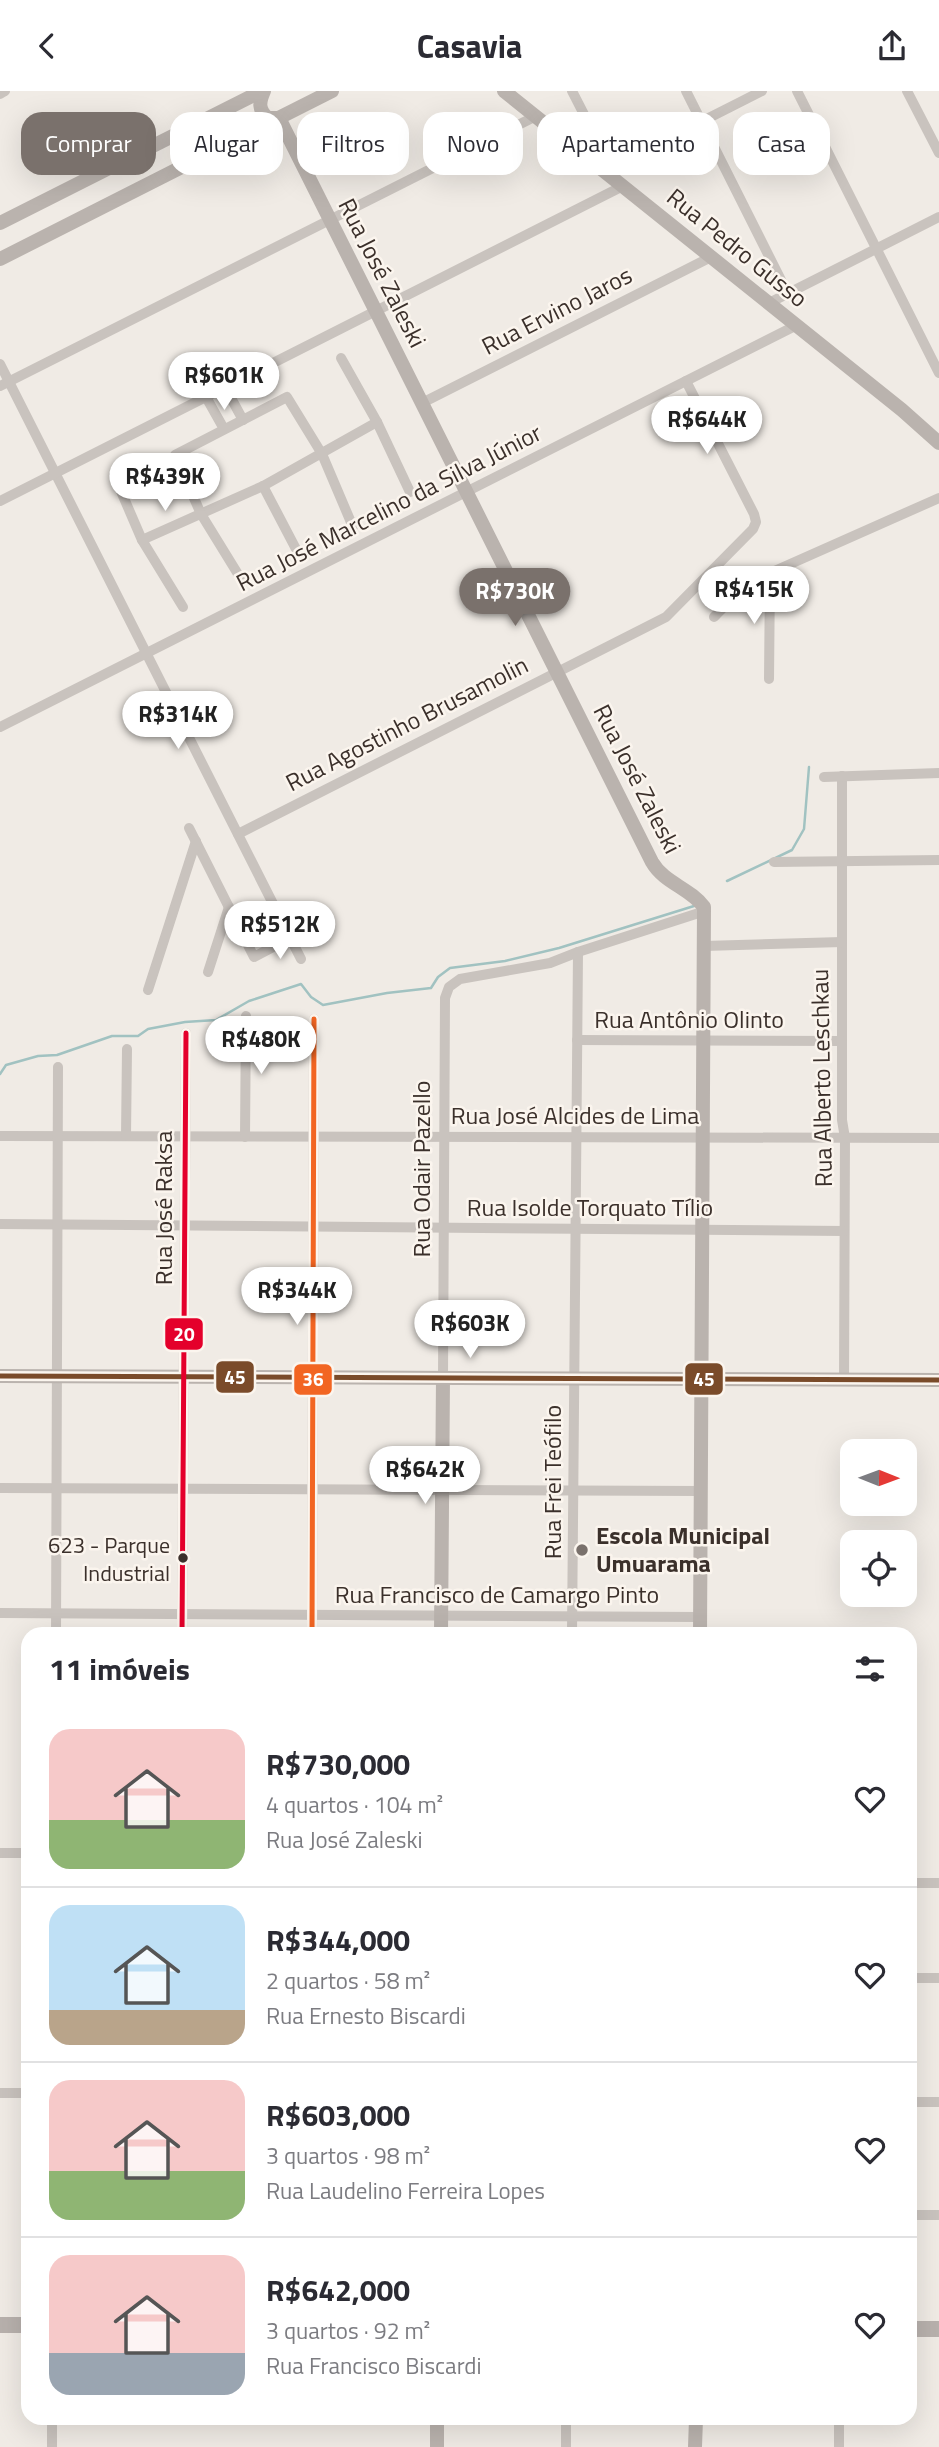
<!DOCTYPE html>
<html lang="pt">
<head>
<meta charset="utf-8">
<style>
	:root { --surface:#fff; --page:#f2f2f3; --text:#2b2b33; --muted:#7c7c81; --line:#e1e1e2; --accent:#7a716c }
	body { margin:0; font-family:"Titillium Web",sans-serif; background:var(--page); color:var(--text); height:100vh; display:flex; flex-direction:column; font-size:26px; white-space:nowrap }
	* { box-sizing:border-box; margin:0 }
	p { font-size:23px; color:var(--muted) }
	.icon { flex:none; width:38px; height:38px; fill:none; stroke:currentColor; stroke-width:2; stroke-linecap:round; stroke-linejoin:round }
	.map { position:relative; flex:1; overflow:hidden }
	.drawer { position:absolute; left:21px; top:1536px; width:896px; height:798px; display:flex; flex-direction:column; background:var(--surface); border-radius:21px; box-shadow:0 7px 28px #0002 }
	.drawer>* { flex:none }
	.hud { position:absolute; left:21px; top:21px; width:898px; height:63px; display:flex; gap:14px }
	.needle { width:46px; rotate:91deg }
	.tools { position:absolute; left:840px; top:1348px; display:grid; gap:14px }
	.tools a { display:grid; place-items:center; width:77px; height:77px; border-radius:14px; background:var(--surface); box-shadow:0 7px 28px #0002; font-size:35px }
	.price { position:absolute; translate:-50% -60px; padding:0 16px; border-radius:24px; background:#fff; color:#222; font-size:23px; line-height:46px; filter:drop-shadow(0 2px 4px #0008) }
	.price::after { content:''; position:absolute; left:50%; top:42px; width:21px; height:16px; margin-left:-10px; background:inherit; clip-path:polygon(0 0,100% 0,50% 100%) }
	.price.on { background:var(--accent); color:#fff }
	ul { padding:0; list-style:none }
	li { display:flex; align-items:center; gap:21px; height:175px; padding:0 28px }
	li+li { border-top:2px solid var(--line) }
	li span { display:grid; place-items:center; flex:none; width:196px; height:140px; border-radius:21px; color:#555 }
	li>.icon { margin-inline-start:auto }
	span .icon { width:84px; height:84px; fill:#fffc; stroke-width:1 }
	li b { font-size:30px }
	h2 { display:flex; justify-content:space-between; align-items:center; height:84px; padding:0 28px; font-size:30px }
	.tag { padding:0 24px; border-radius:21px; background:var(--surface); box-shadow:0 7px 28px #0002; font-size:24px; line-height:63px }
	.tag.on { background:var(--accent); color:#fff }
	header { display:flex; justify-content:space-between; align-items:center; height:91px; padding:0 28px; background:var(--surface); font-size:32px; font-weight:700 }
	.map>svg:first-child { display:block }
	.lines { fill:none; stroke-linecap:round; stroke-linejoin:round }
	.stream { stroke:#a1c2c1; stroke-width:2.5 }
	.street { stroke:#c9c3be; stroke-width:10 }
	.secondary { stroke:#bab3ae; stroke-width:14 }
	.primary { stroke:#b8b1ad; stroke-width:16 }
	.bus-1-casing { stroke:#fbf5ee; stroke-width:10 }
	.bus-2-casing { stroke:#fbf5ee; stroke-width:10 }
	.bus-3-casing { stroke:#fbf5ee; stroke-width:10 }
	.bus-1 { stroke:#7a4b2a; stroke-width:5 }
	.bus-2 { stroke:#e4002b; stroke-width:5 }
	.bus-3 { stroke:#f26522; stroke-width:5 }
	.poi-dot { fill:#7a716c; stroke:#fbf5ee; stroke-width:2.5 }
	.bus-dot { fill:#3b302b; stroke:#fbf5ee; stroke-width:2.5 }
	.labels { text-anchor:middle; stroke-width:5; stroke-linejoin:round; paint-order:stroke }
	.bus-label { font-size:22px; fill:#3b302b; stroke:#fbf5ee; text-anchor:end }
	.street-label { font-size:24px; fill:#3b302b; stroke:#fbf5ee }
	.poi-label { font-size:24px; font-weight:bold; fill:#3b302b; stroke:#fbf5ee; text-anchor:start }
	.line-badge { stroke:#fbf5ee; stroke-width:2.5 }
	.badge-label { font-size:19px; text-anchor:middle; font-weight:bold; fill:#fff }
</style>
</head>
<body>
<header><svg class="icon" aria-label="back" viewBox="0 0 24 24"><path d="M15 5l-7 7 7 7"/></svg>Casavia<svg class="icon" aria-label="share" viewBox="0 0 24 24"><path d="M12 15V3M7 8l5-5 5 5M5 13v7h14v-7"/></svg></header>
<div class="map">
<svg width="939" height="2356" viewBox="0 0 939 2356">
	<rect width="100%" height="100%" fill="#f0ebe5"/>
	<g class="lines">
		<g class="stream">
			<path d="M727,790l65,-31 12,-21 5,-62"/>
			<path d="M0,983l6,-9 32,-9 19,-1 55,-19h26l10,-7 37,-7 31,-2 33,-19 52,-17 10,13 12,8 64,-12 44,-5 7,-11 12,-9 55,-7 54,-13 135,-42"/>
		</g>
		<g class="street">
			<path d="M572,0l19,37 -18,18"/>
			<path d="M686,0l102,203"/>
			<path d="M797,0l142,282"/>
			<path d="M907,0l32,62"/>
			<path d="M0,3l5,-3"/>
			<path d="M604,80l158,-80"/>
			<path d="M769,212l170,-86"/>
			<path d="M341,267l36,64 33,70"/>
			<path d="M0,273l301,595"/>
			<path d="M0,295l536,-270"/>
			<path d="M225,296l18,33"/>
			<path d="M206,306l18,32"/>
			<path d="M422,312l289,-146"/>
			<path d="M114,384l28,65 41,67"/>
			<path d="M263,395l33,63"/>
			<path d="M0,410l623,-315"/>
			<path d="M142,449l121,-54 114,-64"/>
			<path d="M241,488l-40,-65 -26,-59 112,-58 35,57 31,73"/>
			<path d="M714,526l41,-42 15,-2 169,-75"/>
			<path d="M769,588l1,-106"/>
			<path d="M0,636l797,-402"/>
			<path d="M842,685v344l3,18 -1,241"/>
			<path d="M824,686l115,-4"/>
			<path d="M189,737l65,129 36,-19"/>
			<path d="M238,743l428,-217 87,-88 3,-7 -2,-8 -68,-133"/>
			<path d="M774,771l165,-2"/>
			<path d="M247,852l36,-20"/>
			<path d="M704,855l138,-4"/>
			<path d="M208,881l21,-65"/>
			<path d="M148,899l48,-149"/>
			<path d="M577,949l265,1"/>
			<path d="M0,1045l939,2"/>
			<path d="M126,1045l1,-87"/>
			<path d="M245,1046l1,-121"/>
			<path d="M0,1133l844,7"/>
			<path d="M443,1287l2,-380 4,-11 11,-8 90,-16 28,-11 127,-41"/>
			<path d="M0,1397l701,3"/>
			<path d="M0,1522l700,4"/>
			<path d="M56,1544l2,-568"/>
			<path d="M182,1544l4,-602"/>
			<path d="M312,1544l2,-616"/>
			<path d="M572,1544l6,-683"/>
			<path d="M0,1762h28"/>
			<path d="M910,1792h29"/>
			<path d="M910,1887h29"/>
			<path d="M0,2002h28"/>
			<path d="M910,2011h29"/>
			<path d="M910,2124h29"/>
			<path d="M52,2356v-28"/>
			<path d="M566,2356v-28"/>
			<path d="M839,2356v-28"/>
		</g>
		<g class="secondary">
			<path d="M264,0c-5,11 -6,19 4,27h11l373,744c12,21 38,26 52,45l-4,728"/>
			<path d="M504,0l398,319 37,33"/>
			<path d="M0,132l262,-132"/>
			<path d="M0,168l332,-168"/>
			<path d="M0,1285l939,4"/>
			<path d="M441,1544l2,-257"/>
			<path d="M437,2356v-28"/>
			<path d="M695,2356l1,-28"/>
		</g>
		<g class="primary">
			<path d="M0,2234h28"/>
			<path d="M910,2238h29"/>
		</g>
		<defs>
			<path id="bus-1" d="M0,1285l939,4"/>
			<path id="bus-2" d="M182,1544l4,-602"/>
			<path id="bus-3" d="M312,1544l2,-616"/>
		</defs>
		<use href="#bus-1" class="bus-1-casing"/>
		<use href="#bus-2" class="bus-2-casing"/>
		<use href="#bus-3" class="bus-3-casing"/>
		<use href="#bus-1" class="bus-1"/>
		<use href="#bus-2" class="bus-2"/>
		<use href="#bus-3" class="bus-3"/>
	</g>
	<circle class="poi-dot" cx="582" cy="1459" r="7"/>
	<circle class="bus-dot" cx="183" cy="1467" r="6"/>
	<g class="labels">
		<g class="bus-label">
			<text x="170" y="1462">623 - Parque<tspan x="170" dy="28">Industrial</tspan></text>
		</g>
		<g class="street-label">
			<text transform="translate(737 157) rotate(39)" y="8">Rua Pedro Gusso</text>
			<text transform="translate(382 182) rotate(63)" y="8">Rua José Zaleski</text>
			<text transform="translate(557 220) rotate(-27)" y="8">Rua Ervino Jaros</text>
			<text transform="translate(389 417) rotate(-27)" y="8">Rua José Marcelino da Silva Júnior</text>
			<text transform="translate(407 633) rotate(-27)" y="8">Rua Agostinho Brusamolin</text>
			<text transform="translate(637 688) rotate(63)" y="8">Rua José Zaleski</text>
			<text x="689" y="937">Rua Antônio Olinto</text>
			<text transform="translate(822 987) rotate(-91)" y="8">Rua Alberto Leschkau</text>
			<text x="575" y="1033">Rua José Alcides de Lima</text>
			<text transform="translate(422 1078) rotate(-90)" y="8">Rua Odair Pazello</text>
			<text transform="translate(164 1117) rotate(-90)" y="8">Rua José Raksa</text>
			<text x="590" y="1125">Rua Isolde Torquato Tílio</text>
			<text transform="translate(553 1391) rotate(-90)" y="8">Rua Frei Teófilo</text>
			<text x="497" y="1512">Rua Francisco de Camargo Pinto</text>
		</g>
		<g class="poi-label">
			<text x="596" y="1453">Escola Municipal<tspan x="596" dy="28">Umuarama</tspan></text>
		</g>
	</g>
	<g class="line-badge">
		<rect x="164" y="1226" width="40" height="34" rx="7" fill="#e4002b"/>
		<rect x="215" y="1269" width="40" height="34" rx="7" fill="#7a4b2a"/>
		<rect x="684" y="1271" width="40" height="34" rx="7" fill="#7a4b2a"/>
		<rect x="293" y="1272" width="40" height="33" rx="7" fill="#f26522"/>
	</g>
	<g class="badge-label">
		<text x="184" y="1250">20</text>
		<text x="235" y="1293">45</text>
		<text x="704" y="1295">45</text>
		<text x="313" y="1295">36</text>
	</g>
</svg>
<div class="tools">
<a><svg class="needle" viewBox="-14 -14 28 28"><path d="M0-13l5 13h-10z" fill="#e53935"/><path d="M0 13l5-13h-10z" fill="#7c7c81"/></svg></a>
<a><svg class="icon" aria-label="locate" viewBox="0 0 24 24"><circle cx="12" cy="12" r="6"/><path d="M12 2v4M12 18v4M2 12h4M18 12h4"/></svg></a>
</div>
<b class="price" style="left:224px;top:321px">R$601K</b>
<b class="price" style="left:707px;top:365px">R$644K</b>
<b class="price" style="left:165px;top:422px">R$439K</b>
<b class="price" style="left:754px;top:535px">R$415K</b>
<b class="price on" style="left:515px;top:537px">R$730K</b>
<b class="price" style="left:178px;top:660px">R$314K</b>
<b class="price" style="left:280px;top:870px">R$512K</b>
<b class="price" style="left:261px;top:985px">R$480K</b>
<b class="price" style="left:297px;top:1236px">R$344K</b>
<b class="price" style="left:470px;top:1269px">R$603K</b>
<b class="price" style="left:425px;top:1415px">R$642K</b>
<div class="hud">
<a class="tag on">Comprar</a>
<a class="tag">Alugar</a>
<a class="tag">Filtros</a>
<a class="tag">Novo</a>
<a class="tag">Apartamento</a>
<a class="tag">Casa</a>
</div>
<section class="drawer">
<h2>11 imóveis<svg class="icon" aria-label="filters" viewBox="0 0 24 24"><path d="M4 7h16M4 17h16"/><circle cx="9" cy="7" r="2"/><circle cx="15" cy="17" r="2"/></svg></h2>
<ul>
<li><span style="background:linear-gradient(#f6c9c9 65%,#8fb573 0)"><svg class="icon" aria-label="home" viewBox="0 0 24 24"><path d="M3 11l9-7 9 7M6 9v11h12V9"/></svg></span><div><b>R$730,000</b><p>4 quartos · 104 m²</p><p>Rua José Zaleski</p></div><svg class="icon" aria-label="heart" viewBox="0 0 24 24"><path d="M12 20l-8-8c-3-5 5-10 8-4 3-6 11-1 8 4z"/></svg></li>
<li><span style="background:linear-gradient(#bfe0f5 75%,#b9a48a 0)"><svg class="icon" aria-label="home" viewBox="0 0 24 24"><path d="M3 11l9-7 9 7M6 9v11h12V9"/></svg></span><div><b>R$344,000</b><p>2 quartos · 58 m²</p><p>Rua Ernesto Biscardi</p></div><svg class="icon" aria-label="heart" viewBox="0 0 24 24"><path d="M12 20l-8-8c-3-5 5-10 8-4 3-6 11-1 8 4z"/></svg></li>
<li><span style="background:linear-gradient(#f6c9c9 65%,#8fb573 0)"><svg class="icon" aria-label="home" viewBox="0 0 24 24"><path d="M3 11l9-7 9 7M6 9v11h12V9"/></svg></span><div><b>R$603,000</b><p>3 quartos · 98 m²</p><p>Rua Laudelino Ferreira Lopes</p></div><svg class="icon" aria-label="heart" viewBox="0 0 24 24"><path d="M12 20l-8-8c-3-5 5-10 8-4 3-6 11-1 8 4z"/></svg></li>
<li><span style="background:linear-gradient(#f6c9c9 70%,#9aa5b1 0)"><svg class="icon" aria-label="home" viewBox="0 0 24 24"><path d="M3 11l9-7 9 7M6 9v11h12V9"/></svg></span><div><b>R$642,000</b><p>3 quartos · 92 m²</p><p>Rua Francisco Biscardi</p></div><svg class="icon" aria-label="heart" viewBox="0 0 24 24"><path d="M12 20l-8-8c-3-5 5-10 8-4 3-6 11-1 8 4z"/></svg></li>
</ul>
</section>
</div>
</body>
</html>
